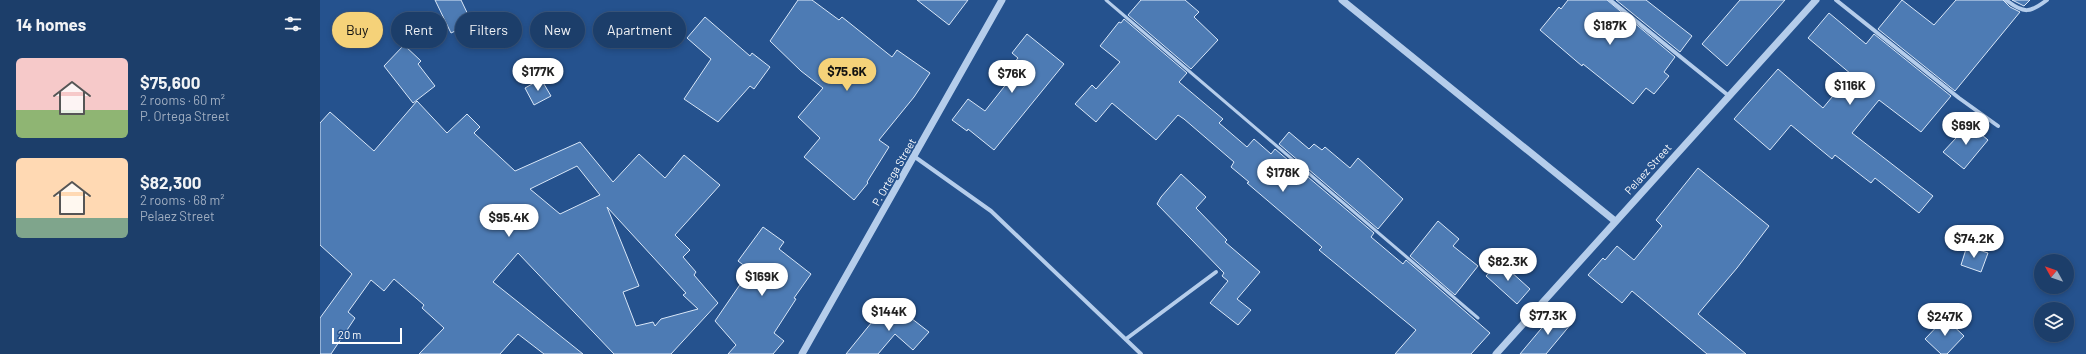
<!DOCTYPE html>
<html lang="en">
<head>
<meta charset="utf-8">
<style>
	:root { --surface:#1c3e6a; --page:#294972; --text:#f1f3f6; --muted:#a0aec1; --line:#3a577e; --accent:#f5d279 }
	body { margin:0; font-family:Barlow,sans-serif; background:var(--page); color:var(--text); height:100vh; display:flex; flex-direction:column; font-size:15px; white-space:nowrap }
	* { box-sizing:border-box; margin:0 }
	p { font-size:13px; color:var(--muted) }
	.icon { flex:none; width:22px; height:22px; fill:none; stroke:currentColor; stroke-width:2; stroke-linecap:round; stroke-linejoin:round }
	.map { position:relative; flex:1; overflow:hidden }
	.side { display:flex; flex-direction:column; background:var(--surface); width:320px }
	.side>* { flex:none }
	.top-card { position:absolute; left:12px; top:12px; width:380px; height:36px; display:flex; gap:8px }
	.needle { width:26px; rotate:310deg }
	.tools { position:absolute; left:1714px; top:254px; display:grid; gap:8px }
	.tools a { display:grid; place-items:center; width:40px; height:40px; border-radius:50%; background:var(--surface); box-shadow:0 2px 6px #0003,0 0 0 1px var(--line); font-size:20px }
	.scale { position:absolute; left:12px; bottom:10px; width:70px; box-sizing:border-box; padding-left:4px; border:2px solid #fff; border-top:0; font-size:11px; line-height:14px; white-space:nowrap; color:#fff; -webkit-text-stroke:3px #25528e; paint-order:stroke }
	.price { position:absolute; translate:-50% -34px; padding:0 9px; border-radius:14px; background:#fff; color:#222; font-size:13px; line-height:26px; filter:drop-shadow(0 1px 2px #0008) }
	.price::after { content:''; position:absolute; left:50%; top:24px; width:12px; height:9px; margin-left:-6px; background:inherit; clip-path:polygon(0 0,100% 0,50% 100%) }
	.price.on { background:var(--accent); color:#111 }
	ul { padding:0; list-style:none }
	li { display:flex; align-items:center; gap:12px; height:100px; padding:0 16px }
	li span { display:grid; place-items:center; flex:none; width:112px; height:80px; border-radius:6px; color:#555 }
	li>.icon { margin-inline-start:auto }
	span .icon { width:48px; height:48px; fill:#fffc; stroke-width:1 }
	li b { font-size:17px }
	h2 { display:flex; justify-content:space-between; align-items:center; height:48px; padding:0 16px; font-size:17px }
	.chip { padding:0 14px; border-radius:18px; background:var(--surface); box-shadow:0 2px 6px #0003,0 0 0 1px var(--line); font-size:14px; line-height:36px }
	.chip.on { background:var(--accent); color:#111 }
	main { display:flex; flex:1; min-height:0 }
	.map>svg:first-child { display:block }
	.building { fill:#4d7bb4; stroke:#d9e7f8; fill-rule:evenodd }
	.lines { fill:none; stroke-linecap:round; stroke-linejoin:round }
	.service { stroke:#b5cdeb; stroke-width:3 }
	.minor { stroke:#b5cdeb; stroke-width:4 }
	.tertiary { stroke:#b5cdeb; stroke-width:7 }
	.labels { text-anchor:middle; stroke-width:3.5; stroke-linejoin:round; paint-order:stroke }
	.street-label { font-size:11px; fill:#fff; stroke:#25528e }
</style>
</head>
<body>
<main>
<section class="side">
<h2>14 homes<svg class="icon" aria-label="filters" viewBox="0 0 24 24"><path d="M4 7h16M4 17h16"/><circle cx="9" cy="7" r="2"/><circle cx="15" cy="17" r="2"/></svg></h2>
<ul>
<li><span style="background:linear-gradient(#f6c9c9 65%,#8fb573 0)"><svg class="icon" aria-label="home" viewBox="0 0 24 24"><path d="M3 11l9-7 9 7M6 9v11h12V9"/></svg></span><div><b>$75,600</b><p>2 rooms · 60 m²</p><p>P. Ortega Street</p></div></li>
<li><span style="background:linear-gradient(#ffd9b3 75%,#7fa58c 0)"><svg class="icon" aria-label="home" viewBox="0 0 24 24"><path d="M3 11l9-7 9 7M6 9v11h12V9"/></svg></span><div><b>$82,300</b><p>2 rooms · 68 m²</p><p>Pelaez Street</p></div></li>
</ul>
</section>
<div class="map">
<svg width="1766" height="354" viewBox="0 0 1766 354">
	<rect width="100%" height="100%" fill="#25528e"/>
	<g class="building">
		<path d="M115,0h26l11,23 -21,10z"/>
		<path d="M478,0h14l27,20 3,-3 50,40 5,-7 33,23 -16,24 -35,43 10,7 -22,35 1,1 -14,17 -50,-43 16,-19 -22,-21 25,-29 -22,-17 -31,-30z"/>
		<path d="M597,0h51l-19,25z"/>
		<path d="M821,0h44l14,12 -5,5 24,23 -27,29 -63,-54z"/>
		<path d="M1248,0h39l68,57 -11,15 5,4 -15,18 -8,-6 -13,16 -50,-40 -1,2 -42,-36 19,-23 2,2z"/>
		<path d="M1296,0h30l46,36 -12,16z"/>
		<path d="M1420,0h45l-58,66 -25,-22z"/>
		<path d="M1582,0l32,25 22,-25h47l7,7 10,5 -65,79 -77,-62z"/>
		<path d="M1692,0h18l-6,6z"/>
		<path d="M1509,13l37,31 8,-10 77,62 -30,36 -42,-32 -27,33 81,63 -14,17 -44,-35 -4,5 -36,-28 -3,4 -41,-34 -21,25 -36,-31 44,-50 45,39 28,-34 -43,-36z"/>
		<path d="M385,17l45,39 2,-3 18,14 -16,22 -4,-3 -32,36 -34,-23 27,-40 -24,-21z"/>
		<path d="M804,19l63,54 -8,9 44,37 -4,4 28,24 7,-8 17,15 4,-5 99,84 -3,4 32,27 3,-4 84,73 -19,21h-76l21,-24 -97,-80 3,-3 -75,-64 2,-1 -18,-15 3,-5 -50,-43 -6,-4 -22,25 -44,-37 -16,19 -21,-18 17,-19 4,4 24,-27 -20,-16 19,-24 2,1z"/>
		<path d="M707,34l37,30 -70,86 -26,-21 -1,2 -15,-11 16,-21 17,12 26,-33 -5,-5 12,-15 -6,-5z"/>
		<path d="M84,45l17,16 -3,3 17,22 -22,17 -29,-37z"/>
		<path d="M221,79l10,17 -17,9 -9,-17z"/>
		<path d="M97,101l30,32 20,-19 13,13 -6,6 41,38 65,-29 33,40 26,-28 26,24 19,-23 36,30 -45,50 15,15 -7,7 13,15 -2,3 24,28 -47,51h-57l-96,-101 -25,29 90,72h-39l-26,-20 -18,20h-81l25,-26 -22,-20 2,-3 -30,-26 -10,12 -13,-11 -23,32 7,6 -24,36h-11v-36l32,-44 -32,-29v-122l10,-11 44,39zM257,166l23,29 -40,19 -30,-25zM287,207l79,86 -3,2 15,14 -37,10 -6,7 -2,-4 -17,4 -13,-34 16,-6z"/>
		<path d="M1649,124l19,16 -24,29 -21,-17z"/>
		<path d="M969,132l20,17 5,-5 8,6 3,-3 25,21 8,-10 45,41 -25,30 -99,-85z"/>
		<path d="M1378,168l71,58 -32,42 -39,46 48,40h-39l-75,-63 -10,12 -34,-28 15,-17 2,2 12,-14 17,14 28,-34 -6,-6z"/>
		<path d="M861,174l25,23 -10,11 31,32 -2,2 35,30 -23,27 14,11 -13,15 -28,-22 18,-22 -6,-5 2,-3 -67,-69 4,-7z"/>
		<path d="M1118,221l21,18 -6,7 25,20 -23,29 -45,-39z"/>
		<path d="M443,227l21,15 -5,7 32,25 -17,24 2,1 -22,34 10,8 -11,13h-45l8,-9 -21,-24 35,-51 -12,-9z"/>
		<path d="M1647,246l21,7 -7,19 -20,-7z"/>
		<path d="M1179,261l31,28 -13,15 -31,-28z"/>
		<path d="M569,301l40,31 -16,18 -18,-16 -17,20h-32z"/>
		<path d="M1236,311l15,13 -25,30h-26z"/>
		<path d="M1625,318l19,18 -17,18h-6l-16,-15z"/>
	</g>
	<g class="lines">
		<path class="service" d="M786,0l372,318"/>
		<g class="minor">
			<path d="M1290,0l119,96"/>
			<path d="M1516,0l123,98 39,28"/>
			<path d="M1686,0c18,14 24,13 41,0"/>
			<path d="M595,157l76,54 150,143"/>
			<path d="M806,339l90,-67"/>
		</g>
		<g class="tertiary">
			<path d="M1022,0l273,221"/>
			<path d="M482,354l200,-354"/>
			<path d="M1176,354l320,-354"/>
		</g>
	</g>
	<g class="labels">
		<g class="street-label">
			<text transform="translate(1328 169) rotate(-48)" y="4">Pelaez Street</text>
			<text transform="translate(574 172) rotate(-60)" y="4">P. Ortega Street</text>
		</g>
	</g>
</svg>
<div class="tools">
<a><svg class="needle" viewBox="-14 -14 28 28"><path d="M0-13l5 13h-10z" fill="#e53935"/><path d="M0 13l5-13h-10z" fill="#a0aec1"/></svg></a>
<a><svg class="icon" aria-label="layers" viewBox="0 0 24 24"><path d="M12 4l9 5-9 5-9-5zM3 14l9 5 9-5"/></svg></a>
</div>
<div class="scale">20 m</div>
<b class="price" style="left:1290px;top:46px">$187K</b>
<b class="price" style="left:218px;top:92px">$177K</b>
<b class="price on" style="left:527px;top:92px">$75.6K</b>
<b class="price" style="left:692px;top:94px">$76K</b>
<b class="price" style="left:1530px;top:106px">$116K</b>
<b class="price" style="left:1646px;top:146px">$69K</b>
<b class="price" style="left:963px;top:193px">$178K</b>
<b class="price" style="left:189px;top:238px">$95.4K</b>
<b class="price" style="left:1654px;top:259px">$74.2K</b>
<b class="price" style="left:1188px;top:282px">$82.3K</b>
<b class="price" style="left:442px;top:297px">$169K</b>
<b class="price" style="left:569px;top:332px">$144K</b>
<b class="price" style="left:1228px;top:336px">$77.3K</b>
<b class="price" style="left:1625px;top:337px">$247K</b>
<div class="top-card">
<a class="chip on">Buy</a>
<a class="chip">Rent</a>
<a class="chip">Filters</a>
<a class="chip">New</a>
<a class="chip">Apartment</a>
</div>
</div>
</main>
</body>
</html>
